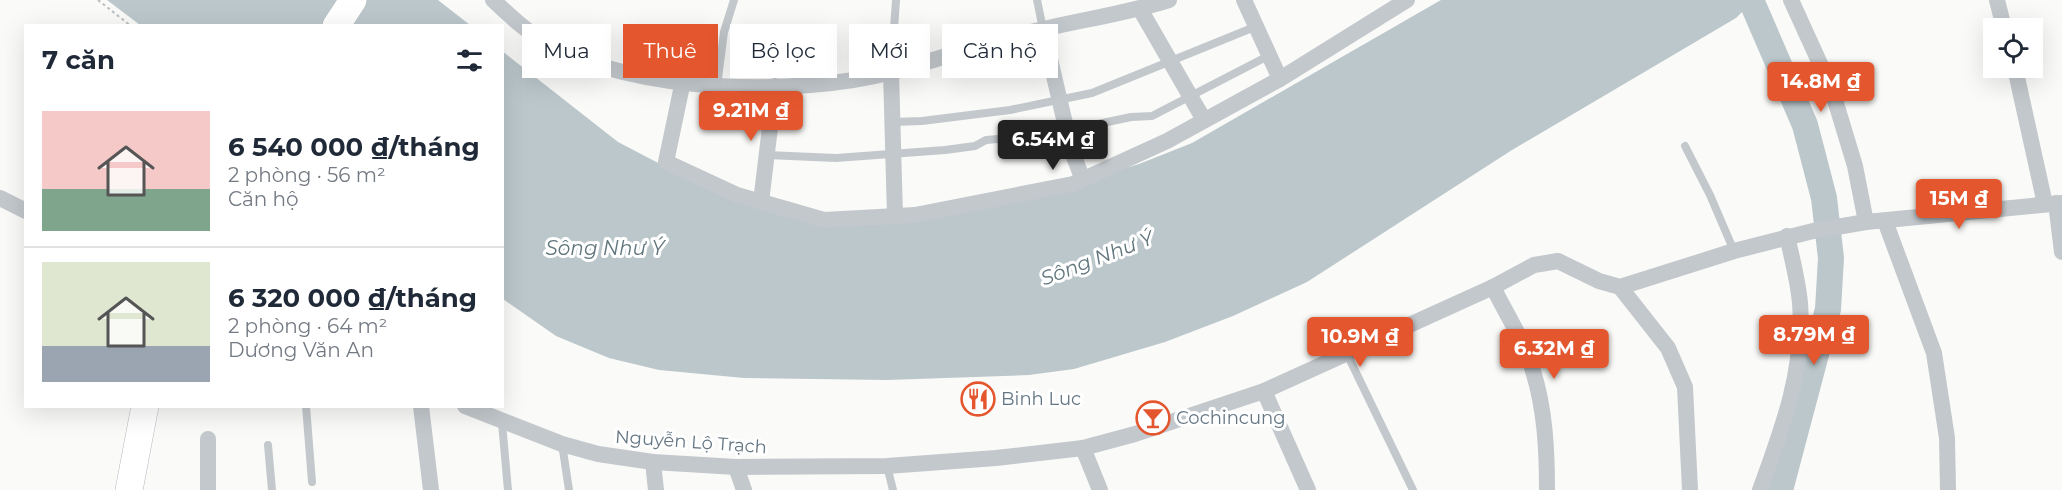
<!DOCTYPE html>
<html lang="vi">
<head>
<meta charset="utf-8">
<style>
	:root { --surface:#fff; --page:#f2f2f3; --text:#1f2937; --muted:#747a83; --line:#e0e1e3; --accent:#e4572e }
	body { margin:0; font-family:Montserrat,sans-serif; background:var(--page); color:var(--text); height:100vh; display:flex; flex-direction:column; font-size:22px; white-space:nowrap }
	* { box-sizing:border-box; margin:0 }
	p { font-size:20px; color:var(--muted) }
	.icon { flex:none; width:33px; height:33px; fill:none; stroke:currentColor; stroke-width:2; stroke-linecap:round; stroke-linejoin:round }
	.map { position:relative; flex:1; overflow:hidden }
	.side { position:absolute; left:24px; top:24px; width:480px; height:384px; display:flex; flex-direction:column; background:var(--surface); border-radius:0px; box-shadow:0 6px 24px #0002 }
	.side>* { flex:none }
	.top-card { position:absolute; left:522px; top:24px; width:570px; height:54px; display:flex; gap:12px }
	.fabs { position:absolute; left:1983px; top:18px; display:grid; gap:12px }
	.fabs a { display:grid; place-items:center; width:60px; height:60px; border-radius:0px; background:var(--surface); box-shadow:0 6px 24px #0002; font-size:30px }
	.price { position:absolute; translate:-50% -51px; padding:0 14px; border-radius:6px; background:var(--accent); color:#fff; font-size:20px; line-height:39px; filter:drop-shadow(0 2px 3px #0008) }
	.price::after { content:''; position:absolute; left:50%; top:36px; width:18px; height:14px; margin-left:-9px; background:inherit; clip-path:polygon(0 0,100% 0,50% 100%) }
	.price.on { background:#222; color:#fff }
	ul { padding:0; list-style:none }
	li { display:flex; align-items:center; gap:18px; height:150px; padding:0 18px }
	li+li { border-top:2px solid var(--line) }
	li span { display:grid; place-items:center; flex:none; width:168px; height:120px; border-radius:0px; color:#555 }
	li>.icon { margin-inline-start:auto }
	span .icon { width:72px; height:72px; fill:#fffc; stroke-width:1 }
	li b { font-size:26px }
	h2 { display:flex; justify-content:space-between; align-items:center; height:72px; padding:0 18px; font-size:26px }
	.tag { padding:0 21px; border-radius:0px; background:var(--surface); box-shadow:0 6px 24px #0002; font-size:21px; line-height:54px }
	.tag.on { background:var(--accent); color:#fff }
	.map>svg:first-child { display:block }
	.water { fill:#bbc7cb }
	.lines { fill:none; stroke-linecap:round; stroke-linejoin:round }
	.river { stroke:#bbc7cb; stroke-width:26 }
	.trunk-casing { stroke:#b4b9bd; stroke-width:28 }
	.path { stroke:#bbbfc2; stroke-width:2; stroke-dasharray:3 3; stroke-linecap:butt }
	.service { stroke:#c3c8cc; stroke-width:8 }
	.minor { stroke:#c3c8cc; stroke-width:16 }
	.trunk { stroke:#fff; stroke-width:27 }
	.labels { text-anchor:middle; stroke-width:6; stroke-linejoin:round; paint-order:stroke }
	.poi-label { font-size:18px; fill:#657683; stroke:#fff; text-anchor:start }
	.street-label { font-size:18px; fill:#657683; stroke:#fff }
	.water-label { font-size:20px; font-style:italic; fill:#60757c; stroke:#fff }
</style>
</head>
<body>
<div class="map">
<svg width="2062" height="490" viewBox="0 0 2062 490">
	<rect width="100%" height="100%" fill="#fafaf8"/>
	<g class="water">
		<path d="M107,0h331l32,25h-330z"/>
		<path d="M1441,0h313l-18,18 -224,132 -205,132 -74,34 -68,26 -91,27 -45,6 -142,5 -143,-2 -85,-8 -50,-12 -53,-22 -53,-37 -1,-248 116,91 71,37 155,41 236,-38 59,-18 53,-21z"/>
	</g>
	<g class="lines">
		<path class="river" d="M1751,0l54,125 19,73 7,60 -3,51 -48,181"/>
		<defs>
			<g id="trunk">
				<path d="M336,26l17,-26"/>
				<path d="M129,490l16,-84"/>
			</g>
		</defs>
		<use href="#trunk" class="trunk-casing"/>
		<path class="path" d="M98,0l33,26"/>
		<g class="service">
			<path d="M1037,0l6,29"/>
			<path d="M891,72l5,-72"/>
			<path d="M717,86l7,-54 10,-32"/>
			<path d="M893,122l29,-1 88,-11 82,-17 165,-67"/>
			<path d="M1685,146l25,49 24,56"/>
			<path d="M767,155l69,3 109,-8 30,-4 11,-6 60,-5 85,-18 21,-1 118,-61"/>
			<path d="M1347,354l66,136"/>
			<path d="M306,406l6,76"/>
			<path d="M502,423l6,67"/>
			<path d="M562,444l7,46"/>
			<path d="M268,445l4,45"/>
			<path d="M887,466l6,24"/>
		</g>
		<g class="minor">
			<path d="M493,0c18,17 35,33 57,45 88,48 246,52 342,27 44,-12 87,-27 131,-38 49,-13 98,-19 146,-34"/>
			<path d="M1244,0l36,79"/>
			<path d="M1791,0l41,90 23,76 11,56"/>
			<path d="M1997,0l7,28"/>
			<path d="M1140,9l64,111"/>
			<path d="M1043,29l28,120 12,31"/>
			<path d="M2015,68l30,136"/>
			<path d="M891,72l4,144"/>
			<path d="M683,81l-17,81 71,33 87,25 91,-5 158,-31 94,-43 113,-62 127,-79"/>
			<path d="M0,198l26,13"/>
			<path d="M761,202l14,-116"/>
			<path d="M2056,203l6,49"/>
			<path d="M1885,221l49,132 13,85 1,52"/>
			<path d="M1493,287c13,27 32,55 40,84 12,38 14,79 14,119"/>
			<path d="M1620,287l48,61 17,39 5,103"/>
			<path d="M1264,391l44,99"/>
			<path d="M421,406l10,84"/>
			<path d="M465,406l97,38 36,10 55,8 83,5 151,-1 109,-8 87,-10 52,-14 129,-43 229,-104 41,-22 24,-4 41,20 21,6 114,-36 79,-20 53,-9 196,-19"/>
			<path d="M1083,448l17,42"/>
			<path d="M653,462l3,28"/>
			<path d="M736,467l8,23"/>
			<path d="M208,490v-51"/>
			<path d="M1760,490c22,-60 45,-121 40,-187 -2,-22 -8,-45 -13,-67"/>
		</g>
		<use href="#trunk" class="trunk"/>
	</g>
	<defs>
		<symbol id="restaurant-ring" viewBox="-11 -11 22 22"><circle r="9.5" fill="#fff" stroke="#e4572e" stroke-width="1.5"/><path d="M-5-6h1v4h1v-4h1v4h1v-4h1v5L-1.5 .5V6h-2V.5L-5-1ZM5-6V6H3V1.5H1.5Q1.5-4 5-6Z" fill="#e4572e"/></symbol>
		<symbol id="bar-ring" viewBox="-11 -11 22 22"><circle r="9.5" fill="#fff" stroke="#e4572e" stroke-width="1.5"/><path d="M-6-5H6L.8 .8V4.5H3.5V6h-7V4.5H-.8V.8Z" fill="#e4572e"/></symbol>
	</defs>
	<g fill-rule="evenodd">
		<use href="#restaurant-ring" x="959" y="380" width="38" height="38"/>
		<use href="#bar-ring" x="1134" y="399" width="38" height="38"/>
	</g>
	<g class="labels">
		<g class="poi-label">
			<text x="1001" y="405">Binh Luc</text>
			<text x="1176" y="424">Cochincung</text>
		</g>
		<g class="street-label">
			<text transform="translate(691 442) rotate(4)" y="6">Nguyễn Lộ Trạch</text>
		</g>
		<g class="water-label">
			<text x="605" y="255">Sông Như Ý</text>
			<text transform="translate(1097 258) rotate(-21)" y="7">Sông Như Ý</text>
		</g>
	</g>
</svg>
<div class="fabs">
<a><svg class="icon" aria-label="locate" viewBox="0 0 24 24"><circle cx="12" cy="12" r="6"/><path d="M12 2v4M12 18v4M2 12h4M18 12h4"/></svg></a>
</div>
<b class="price" style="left:1821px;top:113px">14.8M ₫</b>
<b class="price" style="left:751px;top:142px">9.21M ₫</b>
<b class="price on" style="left:1053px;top:171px">6.54M ₫</b>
<b class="price" style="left:1959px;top:230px">15M ₫</b>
<b class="price" style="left:1814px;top:366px">8.79M ₫</b>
<b class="price" style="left:1360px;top:368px">10.9M ₫</b>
<b class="price" style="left:1554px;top:380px">6.32M ₫</b>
<div class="top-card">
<a class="tag">Mua</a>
<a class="tag on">Thuê</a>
<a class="tag">Bộ lọc</a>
<a class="tag">Mới</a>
<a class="tag">Căn hộ</a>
</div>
<section class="side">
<h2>7 căn<svg class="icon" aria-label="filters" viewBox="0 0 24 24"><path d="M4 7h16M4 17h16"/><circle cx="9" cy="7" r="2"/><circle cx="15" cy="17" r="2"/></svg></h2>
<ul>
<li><span style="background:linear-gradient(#f6c9c9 65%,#7fa58c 0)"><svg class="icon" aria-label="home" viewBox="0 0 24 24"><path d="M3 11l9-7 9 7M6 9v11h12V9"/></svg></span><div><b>6 540 000 ₫/tháng</b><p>2 phòng · 56 m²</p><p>Căn hộ</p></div></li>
<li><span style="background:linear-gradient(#dfe7d0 70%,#9aa5b1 0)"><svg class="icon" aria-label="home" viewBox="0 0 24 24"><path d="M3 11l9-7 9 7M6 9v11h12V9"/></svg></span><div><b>6 320 000 ₫/tháng</b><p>2 phòng · 64 m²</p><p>Dương Văn An</p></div></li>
</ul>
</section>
</div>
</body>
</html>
